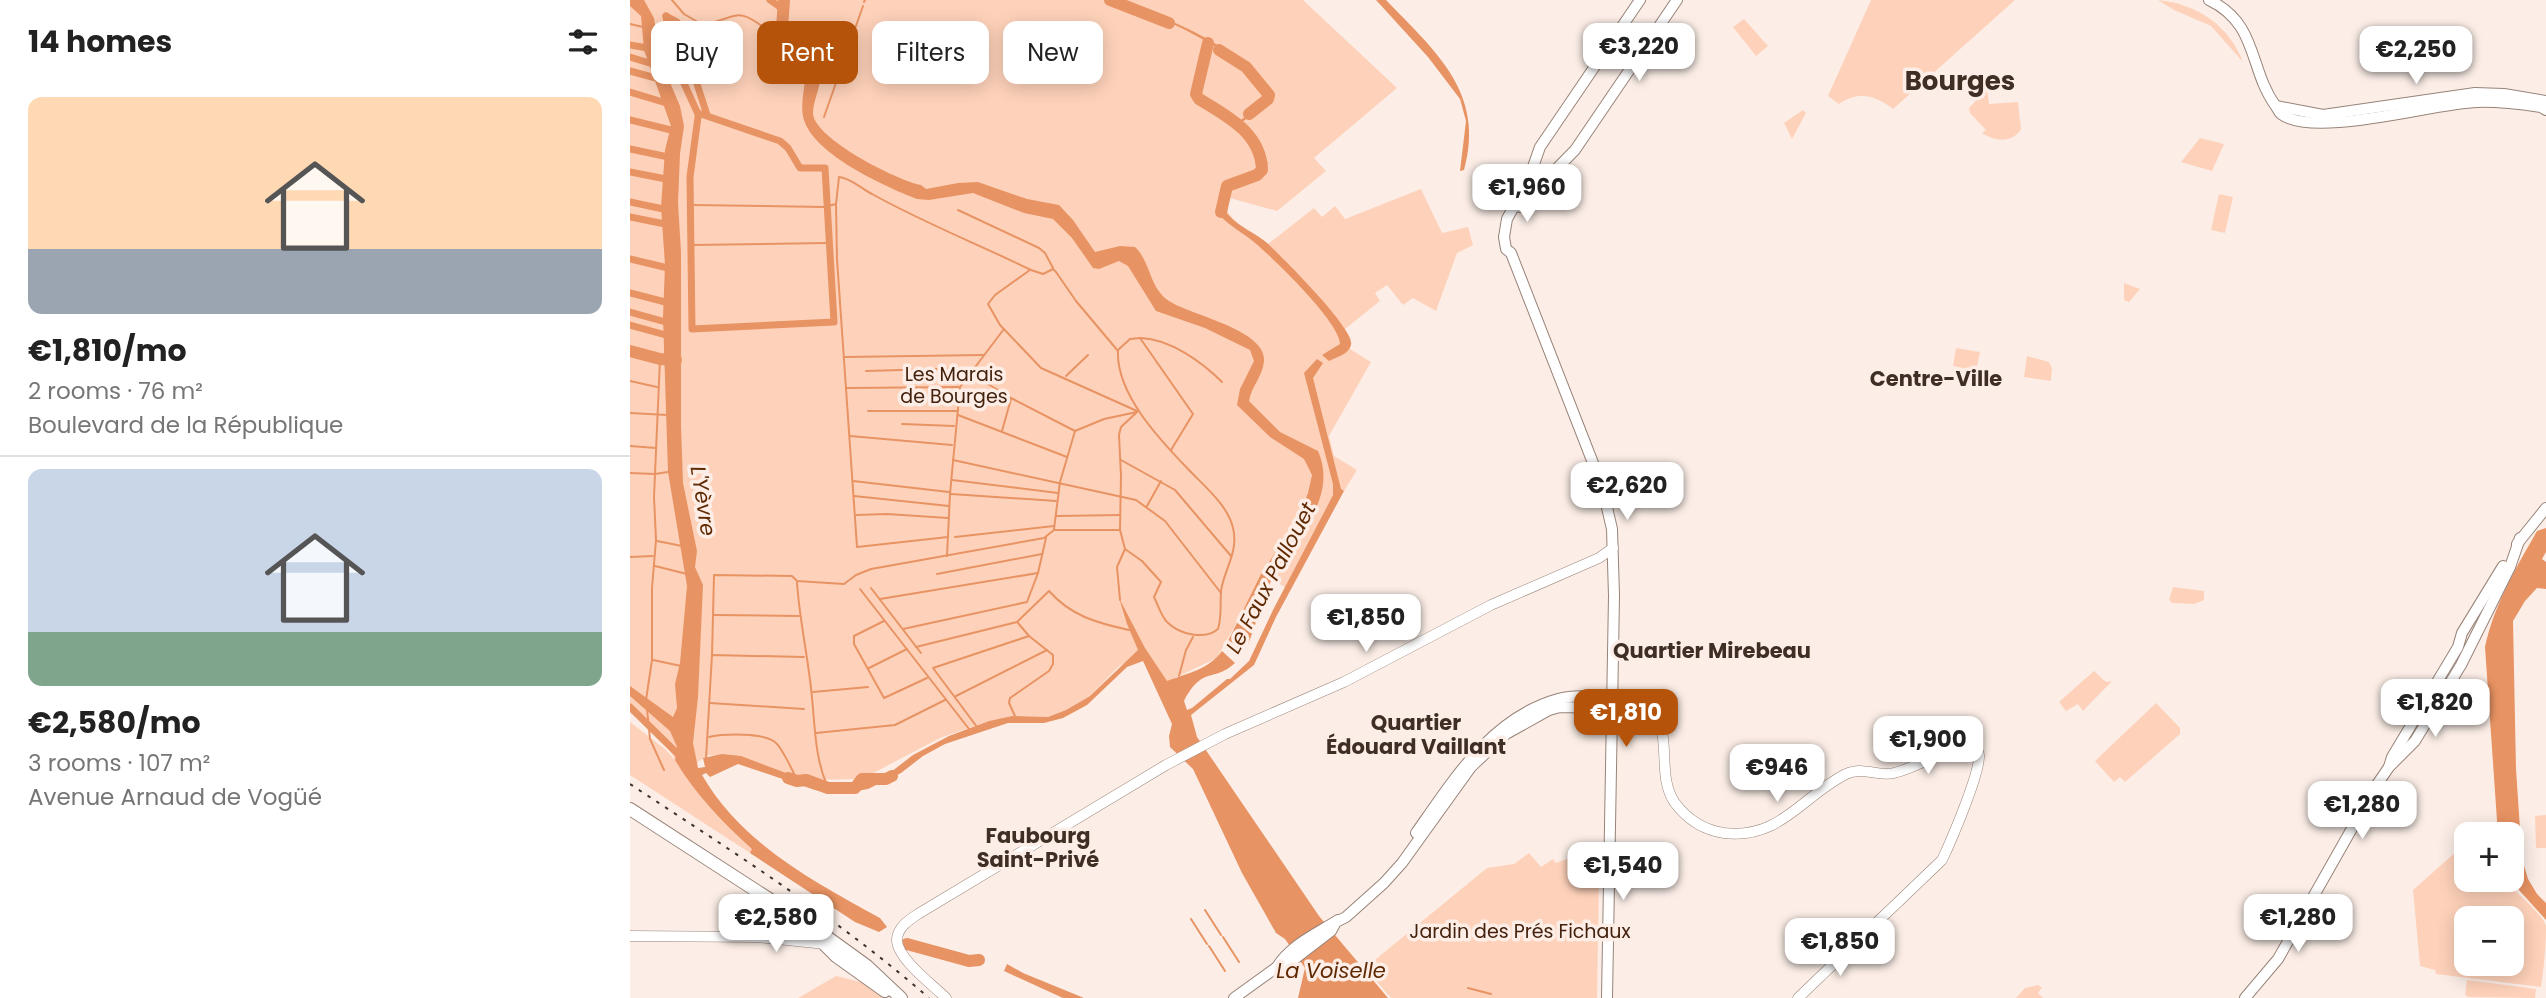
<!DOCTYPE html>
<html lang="en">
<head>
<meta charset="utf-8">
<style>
	:root { --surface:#fff; --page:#f2f2f2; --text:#222; --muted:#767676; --line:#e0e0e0; --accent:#b45309 }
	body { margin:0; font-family:Poppins,sans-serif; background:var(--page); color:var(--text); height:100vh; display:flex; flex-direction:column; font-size:26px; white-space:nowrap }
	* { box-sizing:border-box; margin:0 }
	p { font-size:23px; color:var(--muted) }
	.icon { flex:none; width:38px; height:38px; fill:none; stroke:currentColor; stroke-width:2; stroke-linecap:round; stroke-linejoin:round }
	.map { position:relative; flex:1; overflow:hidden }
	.sheet { display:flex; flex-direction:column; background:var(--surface); width:630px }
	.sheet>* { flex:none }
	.banner { position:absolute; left:21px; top:21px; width:665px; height:63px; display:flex; gap:14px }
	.tools { position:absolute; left:1824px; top:822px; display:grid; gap:14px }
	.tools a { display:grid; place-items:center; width:70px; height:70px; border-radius:14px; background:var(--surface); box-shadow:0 4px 18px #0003; font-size:35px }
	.price { position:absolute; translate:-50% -60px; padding:0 16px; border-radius:14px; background:#fff; color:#222; font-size:23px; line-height:46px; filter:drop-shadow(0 2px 4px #0008) }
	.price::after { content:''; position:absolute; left:50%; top:42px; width:21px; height:16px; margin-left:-10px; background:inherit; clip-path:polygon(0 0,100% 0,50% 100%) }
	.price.current { background:var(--accent); color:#fff }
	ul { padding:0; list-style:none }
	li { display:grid; align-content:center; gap:14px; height:371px; padding:0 28px }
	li+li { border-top:2px solid var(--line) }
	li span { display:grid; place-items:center; height:217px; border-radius:14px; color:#555 }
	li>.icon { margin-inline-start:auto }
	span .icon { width:126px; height:126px; fill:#fffc; stroke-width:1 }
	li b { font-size:30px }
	h2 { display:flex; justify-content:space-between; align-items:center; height:84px; padding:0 28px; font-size:30px }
	.tag { padding:0 24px; border-radius:14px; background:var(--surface); box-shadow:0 4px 18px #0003; font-size:24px; line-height:63px }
	.tag.current { background:var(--accent); color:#fff }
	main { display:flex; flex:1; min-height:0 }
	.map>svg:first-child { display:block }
	.green { fill:#fed2ba; fill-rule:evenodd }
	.water { fill:#e89363 }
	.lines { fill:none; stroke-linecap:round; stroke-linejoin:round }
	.stream { stroke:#e89363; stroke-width:2 }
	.canal { stroke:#e89363; stroke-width:7 }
	.river { stroke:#e89363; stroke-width:12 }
	.tertiary-casing { stroke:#988378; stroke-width:11 }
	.secondary-casing { stroke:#988378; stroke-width:12 }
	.primary-casing { stroke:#988378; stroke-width:14 }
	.tertiary { stroke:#fff; stroke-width:10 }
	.secondary { stroke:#fff; stroke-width:10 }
	.primary { stroke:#fff; stroke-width:12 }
	.rail { stroke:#3c3430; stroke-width:2; stroke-dasharray:3.5 7; stroke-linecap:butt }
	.labels { text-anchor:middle; stroke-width:7; stroke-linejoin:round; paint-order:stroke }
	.park-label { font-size:19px; fill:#43210c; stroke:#fceee7 }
	.neighbourhood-label { font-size:21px; font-weight:bold; fill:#3f2e24; stroke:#fceee7 }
	.water-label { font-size:21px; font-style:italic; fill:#5f2a03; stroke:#fceee7 }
	.district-label { font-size:26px; font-weight:bold; fill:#3f2e24; stroke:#fceee7 }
</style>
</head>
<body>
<main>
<section class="sheet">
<h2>14 homes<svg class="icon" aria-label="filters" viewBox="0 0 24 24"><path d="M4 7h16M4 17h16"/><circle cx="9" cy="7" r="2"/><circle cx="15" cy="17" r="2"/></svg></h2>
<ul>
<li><span style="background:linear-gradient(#ffd9b3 70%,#9aa5b1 0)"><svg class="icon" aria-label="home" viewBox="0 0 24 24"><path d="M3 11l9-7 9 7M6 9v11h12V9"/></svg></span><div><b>€1,810/mo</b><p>2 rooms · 76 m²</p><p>Boulevard de la République</p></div></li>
<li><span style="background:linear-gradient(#c9d6e8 75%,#7fa58c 0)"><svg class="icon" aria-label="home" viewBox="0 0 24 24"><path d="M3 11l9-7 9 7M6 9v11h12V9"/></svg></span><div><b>€2,580/mo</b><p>3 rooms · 107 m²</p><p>Avenue Arnaud de Vogüé</p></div></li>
</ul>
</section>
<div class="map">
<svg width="1916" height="998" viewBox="0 0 1916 998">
	<rect width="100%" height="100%" fill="#fceee7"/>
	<g class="green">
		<path d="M0,0h673l94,88 -83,70 12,13 -49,40 -51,-14c-5,23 28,35 42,47l46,-36 8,9 13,-11 10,13 76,-30 21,44 26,-6 5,18 -16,8 -21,58 -23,-13 -10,7 -16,-20 -12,8 5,8 -35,28 6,10 -1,10 21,13 -42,74 5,20 23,14 -13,21 -11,4 -48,92 -22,-12 -46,83 -55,26 -19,-32 -25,15 -28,29 -24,14 -18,7 -36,-1 -23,5 -49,17 -78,41 -56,1 -70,-22 -27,-3 -10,6 -10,15 64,73 -3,4 -120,-78v-53l35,27 11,12c-10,-20 -28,-36 -46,-49z"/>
		<path d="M1241,0h144l-122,109c-18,-14 -35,-18 -54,-5l-11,-8z"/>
		<path d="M1528,0c39,4 71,25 85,62l-32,-36 -37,-16z"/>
		<path d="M1114,19l24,27 -12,10 -23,-29z"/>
		<path d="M1357,89l2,15 29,-2 3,27c-9,15 -27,12 -39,4l4,-3 -16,-17 -1,-5z"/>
		<path d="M1173,110l3,3 -14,26 -8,-16z"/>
		<path d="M1570,138l24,6 -12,27 -31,-9z"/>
		<path d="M1589,194l14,3 -8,36 -14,-3z"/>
		<path d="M1494,283l16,6 -11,13 -5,-2z"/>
		<path d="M1326,348l24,4 -4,19 -23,-5z"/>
		<path d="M1397,356l22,6 3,6 -1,13 -27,-4z"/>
		<path d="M1543,587l31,4v9l-10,4 -22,-1 -3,-3z"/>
		<path d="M1464,671l12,11 6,-1 -29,30 -5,-7 -12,7 -7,-9z"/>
		<path d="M1526,703l24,25v6l-55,48 -5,-5 -6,5 -19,-21z"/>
		<path d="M1916,815v33h-10l-1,-32z"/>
		<path d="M1836,843v37h38c9,10 39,34 42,46 0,19 -2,42 -5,61l-105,-13 -1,-4 -15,-4 -7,-76zM1836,919h45v45h-45z"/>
		<path d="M899,853l12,14 12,-8 3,4 14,-5 22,10 4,13h3l-2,117h-206l-26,-30 122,-100 27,-4z"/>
		<path d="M206,976l29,7 19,15h-86z"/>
		<path d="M1837,980l69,9 -1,9 -67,-1 -3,-2z"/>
		<path d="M1408,985l4,3 -4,5 5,5h-27l9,-10z"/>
	</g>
	<g class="water">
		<path d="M0,0h14l10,18 6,41 20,47 4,20 -4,28 -2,49 3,49v173l2,58 14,68 -2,16 8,18 -5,112 -5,46 5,25 7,-1 -2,-9 19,-4 19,2 69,26 45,3 11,-2 25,-11 22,-17 36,-19 40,-15 23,-5 36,1 18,-7 24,-14 48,-46 -11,-26 -8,-26 26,50 22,33c21,-8 41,-11 55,-30l13,12c-22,20 -32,2 -51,38l3,9 5,-2 35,-29h3l19,-18 24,-51 60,-115v-11l-29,-111 13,-14 6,4 -10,15 28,111 3,2 -68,126 -22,48 -63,50 6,22 122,179 69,82h-90l7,-30 -20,-29 -9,-6 -13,-23 -21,-37 -49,-104 -23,-22 -1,-11 3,-12 -29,-63 -16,6 -40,38 -24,13 -19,5h-36l-63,21 -22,12 -22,17 -33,16 -17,3 -36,-2 -77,-26 -28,13 -4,-4 -4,2c40,69 111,106 178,143l7,9 -8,5 -24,-10 -105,-69 2,-4c-29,-26 -57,-55 -77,-89l2,-13 -7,-16 -40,-35v-10l43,31 4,-9 -2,-24 5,-21 7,-77 -19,-114 -5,-155 2,-52 -4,-58 4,-57 6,-24 -27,-76 -3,-34 -11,-10z"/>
		<path d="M479,0c12,0 20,6 31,10 39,11 118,49 133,89l-31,23 26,41 -5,2 -13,-30 -12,-13 33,-24c-21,-36 -82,-69 -120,-83 -15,-5 -28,-8 -42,-15z"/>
		<path d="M746,0h10c49,51 100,93 78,170l-4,1 6,-50 -6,-22 -32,-42z"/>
		<path d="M160,31c-1,32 20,18 28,34 8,13 -5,33 -5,48 0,25 85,68 108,72l5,4 32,-6 20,-1 49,17 32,6 14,15 22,32 25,-6 15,1c16,15 14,41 34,54 21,14 98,29 95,60 -1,15 -13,26 -15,40l31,31 38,19c22,49 -28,93 -48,132 -10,19 -13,41 -22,61l-6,-4 -7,7 -7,-6 33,-67 37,-55 10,-26 4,-18 -8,-16 -34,-22 -33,-32 3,-16 14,-28 -4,-11 -45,-22 -49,-17 -28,-45 -9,-5 -20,8 -6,-1 -21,-30 -19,-19 -29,-6 -51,-20 -44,7 -12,-1c-33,-13 -102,-44 -113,-79 -5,-16 2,-32 1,-49l-31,-19 -10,-16 10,-4z"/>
		<path d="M589,195l7,2 -2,12c9,15 28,22 42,33 14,13 90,88 85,103 -2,9 -14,12 -22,16l-7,-6 18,-11c1,-21 -68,-87 -86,-102 -11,-9 -24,-16 -34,-26l-2,-3z"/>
		<path d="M1916,528v24l-4,7 4,3v27l-9,-1 -12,13 -12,20 3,148 6,90 6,20 9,15 9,9v17l-36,-40 1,-45h-13l-13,-188c9,-42 31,-79 52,-116z"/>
		<path d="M377,964l16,9 61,25h-21l-59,-27z"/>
	</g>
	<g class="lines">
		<g class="stream">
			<path d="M42,0l12,14 19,11c37,-8 32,-20 67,7"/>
			<path d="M234,2l1,-2"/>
			<path d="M0,24l13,3"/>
			<path d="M194,117l39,-111"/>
			<path d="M61,205l133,2 12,-3"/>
			<path d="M328,210l81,38 6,5 8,15"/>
			<path d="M62,245l136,-2"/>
			<path d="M400,270l-35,25 -7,9 12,21 41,43 96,43"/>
			<path d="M511,338c29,1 61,24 81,44"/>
			<path d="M488,350l12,-11 10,-1 53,76 -22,36"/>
			<path d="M215,357l138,-2"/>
			<path d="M236,371l104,-3"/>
			<path d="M340,373l41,25 64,33"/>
			<path d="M436,376l22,-21"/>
			<path d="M0,381l27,6"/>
			<path d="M217,388l113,-1"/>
			<path d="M238,411h90"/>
			<path d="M0,413l37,2"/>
			<path d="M328,415l109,42"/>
			<path d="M272,424l52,2"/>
			<path d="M372,431l9,-32"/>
			<path d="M220,436l102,9"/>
			<path d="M0,446l26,2"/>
			<path d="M323,460l183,40 29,21 56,72"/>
			<path d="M491,460l54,30 56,66"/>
			<path d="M0,473l25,1 13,-2"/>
			<path d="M322,480l106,13"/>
			<path d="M223,481l96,11"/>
			<path d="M321,494l105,7"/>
			<path d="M224,496l95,10"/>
			<path d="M517,506l14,-25"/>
			<path d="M226,515l31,-1 61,4"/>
			<path d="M426,516l64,-1"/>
			<path d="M424,529l6,-47 15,-51 29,-12 33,-7"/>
			<path d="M318,537l-91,10 -20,-288 -1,-55 3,-27c10,0 23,12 33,17 52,29 106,50 159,76l12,4 10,-5 3,3 20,29 42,50c-2,43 42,89 70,118 15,16 40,36 45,59 6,24 -9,41 -12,63 -1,13 1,25 -3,38 -13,11 -38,6 -51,-7 -6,-6 -9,-17 -13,-25l7,-15 -19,-21 -17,-12"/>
			<path d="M325,537l99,-11"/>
			<path d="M27,541l25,5"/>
			<path d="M317,556l3,-62 10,-107 44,-58"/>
			<path d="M0,557l23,-1"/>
			<path d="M25,566l32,8"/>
			<path d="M307,574l105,-20"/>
			<path d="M167,582c2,33 9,65 13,98 5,34 3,71 16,103"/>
			<path d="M241,588l50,65"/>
			<path d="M230,589l109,140"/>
			<path d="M250,599l158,-26"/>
			<path d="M490,600l-3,-33 8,-18 -5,-19 1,-54 -2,-41 2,-8 16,-15"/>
			<path d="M84,615l85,1"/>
			<path d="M254,621l-30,15v8l30,54 43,-20"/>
			<path d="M273,629l124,-27 11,-29 8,-35"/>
			<path d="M286,647l101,-25 32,-31c22,25 48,32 80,39"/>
			<path d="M82,655l2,-80 78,1 5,5 47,3 12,-9 15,-6 173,-31 10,-8h66"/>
			<path d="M23,660l28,6"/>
			<path d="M239,668l38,-19"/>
			<path d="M549,676l7,-26 7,-13"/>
			<path d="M183,692l55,-5"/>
			<path d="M326,696l91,-46"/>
			<path d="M16,700l6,-40v-72l4,-48 -2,-43 6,-138"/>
			<path d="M80,703l94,6"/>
			<path d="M17,709l3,30 14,31"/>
			<path d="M385,716l-6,-13 1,-5 39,-27 4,-7v-9l-24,-19 -11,-13"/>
			<path d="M347,727l-44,-59 96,-32"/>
			<path d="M186,733l79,-8 50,-25"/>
			<path d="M79,737c15,-3 55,-5 67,6 5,4 17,28 20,35"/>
			<path d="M76,759l6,-104 92,2"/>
			<path d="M575,910l16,25"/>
			<path d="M561,919l16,25"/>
			<path d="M593,937l16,25"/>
			<path d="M579,946l16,25"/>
			<path d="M838,988l23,6"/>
		</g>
		<g class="canal">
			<path d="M140,0l14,10"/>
			<path d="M36,16l11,6 30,93"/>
			<path d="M36,16l5,39 27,59"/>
			<path d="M0,45l23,4"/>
			<path d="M0,57l26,8"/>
			<path d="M0,71l33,9"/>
			<path d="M0,92l43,13"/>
			<path d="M68,117l-8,60 2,152 142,-7 -9,-154h-25l-12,-20 -8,-7 -82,-28"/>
			<path d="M0,120l45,11"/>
			<path d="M0,149l43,9"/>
			<path d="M0,172l41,8"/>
			<path d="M0,202l38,8"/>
			<path d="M0,217l40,8"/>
			<path d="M0,259l42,10"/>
			<path d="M0,293l43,11"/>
			<path d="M0,312l43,12"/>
			<path d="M0,325l43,12"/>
			<path d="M0,707l52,51"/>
		</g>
		<g class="river">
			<path d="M480,0l59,23"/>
			<path d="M578,43l-12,51 3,5c28,17 62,34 63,71l-5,5 -30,11 -6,26"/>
			<path d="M153,44l-2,-2 3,-42"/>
			<path d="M589,50l27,17 23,28 -1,4 -19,15"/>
			<path d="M0,351l30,8 16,1"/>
			<path d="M158,778l9,3 9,-1 22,8h27l7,-9h24l6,-3"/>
			<path d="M277,944l62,17 10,-1"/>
		</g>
		<defs>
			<g id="tertiary">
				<path d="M982,705h9l35,10c15,27 1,62 19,88 12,16 29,27 49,30 56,7 78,-37 122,-59 17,-8 31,3 48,-1 28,-7 52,-25 79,-33 2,5 5,10 6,15 1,19 -28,86 -37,105l-144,138"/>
				<path d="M0,936l127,1 69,7"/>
				<path d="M316,998c-13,-13 -50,-40 -49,-59 1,-12 12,-19 21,-25l248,-149 59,-31 119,-52 147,-77 108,-47 14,-10"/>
			</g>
			<g id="secondary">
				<path d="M1579,0c49,23 40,69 66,105 3,4 3,6 6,9 33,25 153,-11 196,-12 21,-1 43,2 64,5l5,3"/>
				<path d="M1646,106l47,9 152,-22 29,1 42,7"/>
				<path d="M889,207l56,-57 102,-150"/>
				<path d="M1887,544l29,-36"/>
				<path d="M1759,767l3,-10 66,-110 4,-14 41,-67"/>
				<path d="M786,833c38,-54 75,-115 142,-134 14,-4 29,-3 43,-3l11,9"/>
				<path d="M647,967c13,-22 41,-34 61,-47"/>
				<path d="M604,998l43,-31 11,-3 43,-33 5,-9 10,-5 38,-34 18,-20 69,-96 35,-33 43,-24 11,-3 41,1 11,-3"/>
				<path d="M977,998l7,-402 -2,-67 -10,-43 -91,-233 -5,-4 -2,-12 3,-18 21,-38 12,-34 100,-147"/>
				<path d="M1615,998l33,-39 98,-173 13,-19 26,-26 46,-76 49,-98 10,-29"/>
			</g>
			<g id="primary">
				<path d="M0,809l190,123 47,34 34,32"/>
				<path d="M182,932l24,24 49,35"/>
			</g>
		</defs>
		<use href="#tertiary" class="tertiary-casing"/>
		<use href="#secondary" class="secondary-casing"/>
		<use href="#primary" class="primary-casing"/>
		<use href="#tertiary" class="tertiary"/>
		<use href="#secondary" class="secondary"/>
		<use href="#primary" class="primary"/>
		<path class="rail" d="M0,784c103,68 206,133 299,214"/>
	</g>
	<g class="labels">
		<g class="park-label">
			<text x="324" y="381">Les Marais<tspan x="324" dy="22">de Bourges</tspan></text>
			<text x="890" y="938">Jardin des Prés Fichaux</text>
		</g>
		<g class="neighbourhood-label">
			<text x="1306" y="386">Centre-Ville</text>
			<text x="1082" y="658">Quartier Mirebeau</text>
			<text x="786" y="730">Quartier<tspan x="786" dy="24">Édouard Vaillant</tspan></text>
			<text x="408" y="843">Faubourg<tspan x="408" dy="24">Saint-Privé</tspan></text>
		</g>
		<g class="water-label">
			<text transform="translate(73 501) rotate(81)" y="7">L'Yèvre</text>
			<text transform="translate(641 578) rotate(-62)" y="7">Le Faux Pallouet</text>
			<text x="701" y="978">La Voiselle</text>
		</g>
		<g class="district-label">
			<text x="1330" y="90">Bourges</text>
		</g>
	</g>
</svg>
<div class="tools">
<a>+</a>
<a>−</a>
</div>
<b class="price" style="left:1009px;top:83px">€3,220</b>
<b class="price" style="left:1786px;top:86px">€2,250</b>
<b class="price" style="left:897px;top:224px">€1,960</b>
<b class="price" style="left:997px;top:522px">€2,620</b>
<b class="price" style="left:736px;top:654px">€1,850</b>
<b class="price" style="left:1805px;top:739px">€1,820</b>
<b class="price current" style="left:996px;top:749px">€1,810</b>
<b class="price" style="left:1298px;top:776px">€1,900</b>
<b class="price" style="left:1147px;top:804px">€946</b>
<b class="price" style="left:1732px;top:841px">€1,280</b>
<b class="price" style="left:993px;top:902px">€1,540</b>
<b class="price" style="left:146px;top:954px">€2,580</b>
<b class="price" style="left:1668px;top:954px">€1,280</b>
<b class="price" style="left:1210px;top:978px">€1,850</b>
<div class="banner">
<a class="tag">Buy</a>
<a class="tag current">Rent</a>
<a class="tag">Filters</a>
<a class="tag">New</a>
</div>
</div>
</main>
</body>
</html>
